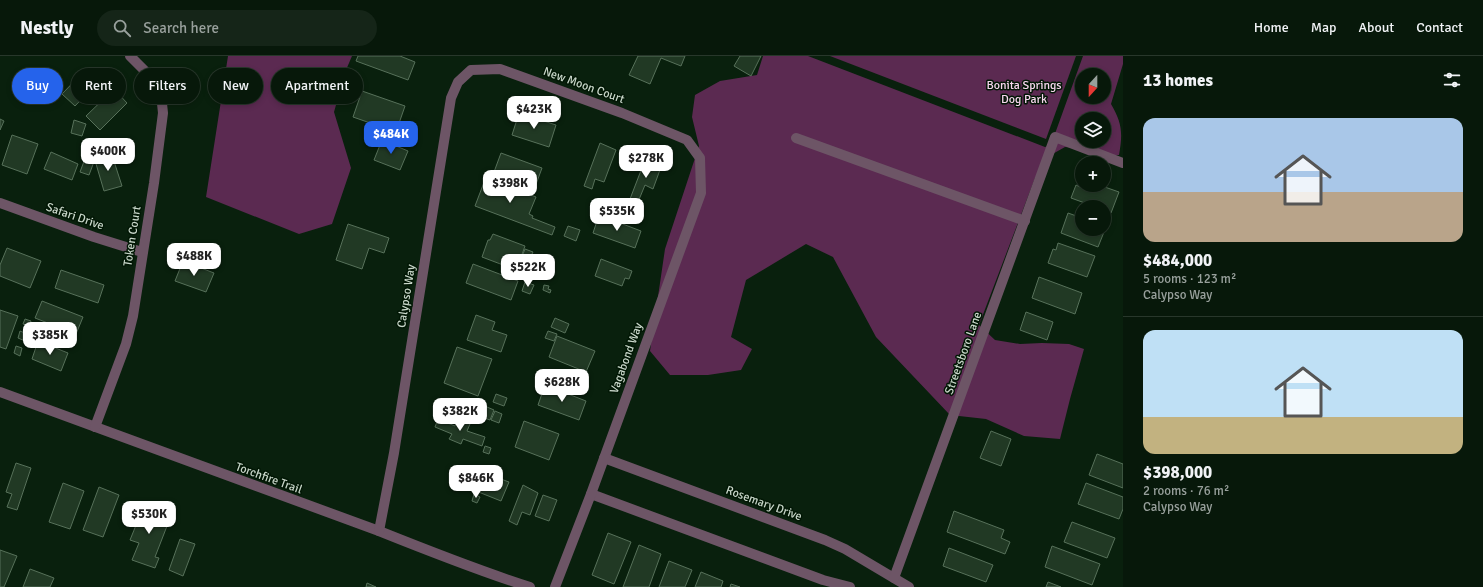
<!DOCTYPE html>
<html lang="en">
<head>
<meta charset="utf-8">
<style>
	:root { --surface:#07180a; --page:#152518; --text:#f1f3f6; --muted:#98a09c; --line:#28372b; --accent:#2563eb }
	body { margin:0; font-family:Signika,sans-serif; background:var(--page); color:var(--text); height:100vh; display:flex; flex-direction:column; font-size:15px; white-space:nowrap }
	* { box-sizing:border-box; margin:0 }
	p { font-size:13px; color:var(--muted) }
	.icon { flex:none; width:22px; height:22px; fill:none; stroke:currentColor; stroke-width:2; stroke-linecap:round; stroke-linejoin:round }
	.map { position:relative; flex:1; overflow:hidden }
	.side { display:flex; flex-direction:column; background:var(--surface); width:360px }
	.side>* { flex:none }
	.top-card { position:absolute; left:12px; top:12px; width:380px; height:36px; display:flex; gap:8px }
	.needle { width:26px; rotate:201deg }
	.buttons { position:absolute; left:1075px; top:12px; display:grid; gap:8px }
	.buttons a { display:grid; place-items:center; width:36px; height:36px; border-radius:50%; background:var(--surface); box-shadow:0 2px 6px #0003,0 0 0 1px var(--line); font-size:20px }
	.price { position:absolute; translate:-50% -34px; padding:0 9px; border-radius:8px; background:#fff; color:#222; font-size:13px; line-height:26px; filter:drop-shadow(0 1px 2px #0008) }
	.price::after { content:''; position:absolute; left:50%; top:24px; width:12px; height:9px; margin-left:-6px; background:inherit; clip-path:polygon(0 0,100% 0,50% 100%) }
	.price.current { background:var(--accent); color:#fff }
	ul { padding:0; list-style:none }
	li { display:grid; align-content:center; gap:8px; height:212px; padding:0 20px }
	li+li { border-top:1px solid var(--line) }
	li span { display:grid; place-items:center; height:124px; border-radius:12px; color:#555 }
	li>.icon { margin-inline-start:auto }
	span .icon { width:72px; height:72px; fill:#fffc; stroke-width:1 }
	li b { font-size:17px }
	h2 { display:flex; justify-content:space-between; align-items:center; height:48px; padding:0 20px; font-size:17px }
	.tag { padding:0 14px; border-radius:18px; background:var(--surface); box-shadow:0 2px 6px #0003,0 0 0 1px var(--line); font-size:14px; line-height:36px }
	.tag.current { background:var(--accent); color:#fff }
	header { display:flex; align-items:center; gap:24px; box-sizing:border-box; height:56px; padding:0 20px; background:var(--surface); border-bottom:1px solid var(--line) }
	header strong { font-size:19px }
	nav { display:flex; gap:22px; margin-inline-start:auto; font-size:14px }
	.search { width:280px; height:36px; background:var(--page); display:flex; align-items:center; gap:10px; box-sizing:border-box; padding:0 14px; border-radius:22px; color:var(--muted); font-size:15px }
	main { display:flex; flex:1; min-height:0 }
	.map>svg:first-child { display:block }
	.green { fill:#5b2a51; fill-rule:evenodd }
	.building { fill:#213924; stroke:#57715a }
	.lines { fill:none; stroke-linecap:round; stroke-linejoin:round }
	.street { stroke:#6d5566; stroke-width:10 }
	.labels { text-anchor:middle; stroke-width:3; stroke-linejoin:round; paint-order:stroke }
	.street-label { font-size:12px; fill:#c9d7ca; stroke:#021705 }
	.park-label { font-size:12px; fill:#f7d6ee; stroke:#021705 }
</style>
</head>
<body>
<header>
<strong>Nestly</strong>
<div class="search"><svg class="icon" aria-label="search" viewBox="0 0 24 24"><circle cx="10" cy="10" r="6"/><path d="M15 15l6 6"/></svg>Search here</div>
<nav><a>Home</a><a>Map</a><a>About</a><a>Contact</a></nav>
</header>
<main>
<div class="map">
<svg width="1123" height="531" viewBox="0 0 1123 531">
	<rect width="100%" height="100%" fill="#09200d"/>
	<g class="green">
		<path d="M228,0h124l-6,14 -12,42 17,56 -19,56 -33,10 -93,-37z"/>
		<path d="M763,0h45l237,91 4,-1 3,-4 31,-86h40v8l-12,40c11,19 12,29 8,51l-13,1 -18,-7 -23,-2 -16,9 -14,22 -56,147 16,15 25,4 22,-1 27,1 15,5 -14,50 -10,40 -36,-3 -38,-17 -36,-4 -74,-78 -43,-80 -27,-13 -60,36 -15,57 21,12 -11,21 -33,5h-38l-20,-24 15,-102 34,-103 -7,-29 3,-22 25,-14 37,-6zM1082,19h22v22h-22zM1082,63h22v22h-22z"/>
		<path d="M830,0h246l-30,83z"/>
	</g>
	<g class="building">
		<path d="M358,0h42l15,6 -7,18 -52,-19z"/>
		<path d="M638,0h47l-4,10 -20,-8 -11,26 -21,-9z"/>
		<path d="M740,0h21l-10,20 -17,-10z"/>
		<path d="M87,12l13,12 -25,26 -13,-12z"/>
		<path d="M114,33l13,14 -27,27 -14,-14z"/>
		<path d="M362,35l43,15 -9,26 -43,-15z"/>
		<path d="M519,57l37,12 -7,22 -37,-12z"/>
		<path d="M0,63l4,2 -4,9z"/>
		<path d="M74,64l12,4 -4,12 -11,-3z"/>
		<path d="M12,79l26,9 -11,30 -25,-9z"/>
		<path d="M382,84l26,11 -8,19 -26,-10z"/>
		<path d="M600,87l16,7 -12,32 -9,-3 -3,10 -8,-3z"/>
		<path d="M88,91l8,3 -2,5 -8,-3z"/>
		<path d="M51,96l27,12 -6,16 -28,-11z"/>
		<path d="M111,96l11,34 -18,5 -10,-34z"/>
		<path d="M501,97l41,15 -7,19 -41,-15z"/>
		<path d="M86,100l9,3 -6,16 -9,-3z"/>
		<path d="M645,104l16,7 -8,22 -8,-4 -7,17 -8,-3z"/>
		<path d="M486,121l50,20 -7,17 4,2 -1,2 23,9 -3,8 -77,-29z"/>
		<path d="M1082,125v4h17l20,7 -8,21 -7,-3v-3h-8l-25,-9 5,-13 4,2z"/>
		<path d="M1068,157l14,5v11h22v-3l2,1 -8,20 -37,-14z"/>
		<path d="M599,159l42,16 -6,17 -42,-15z"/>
		<path d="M348,168l41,14 -5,15 -15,-5 -7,21 -26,-9z"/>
		<path d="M568,170l12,4 -4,11 -12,-5z"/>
		<path d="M493,178l32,12 -6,17 -5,-2 -3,7 -29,-11 6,-17h2z"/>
		<path d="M1058,187l37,13 -8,21 -39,-14 5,-14 3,1z"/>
		<path d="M7,192l34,13 -11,27 -30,-12v-11z"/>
		<path d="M525,193l8,3 -1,2 3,1 -2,6 -6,-2 -1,2 -5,-2z"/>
		<path d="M601,203l31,12 -3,8 -4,-1 -3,8 -27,-10z"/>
		<path d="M183,205l31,12 -8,19 -31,-11z"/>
		<path d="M473,208l45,17 -7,19 -45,-17z"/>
		<path d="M61,214l43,15 -6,18 -43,-15z"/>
		<path d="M1039,221l43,16 -7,21 -43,-16z"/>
		<path d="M525,226l9,3 -4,9 -8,-3z"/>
		<path d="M544,229l5,1 -1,3 3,1 -1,3 -7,-3z"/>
		<path d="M42,245l41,16 -7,17 -41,-16z"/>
		<path d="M0,254l18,6 -12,33 -6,-2z"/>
		<path d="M1026,256l27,10 -6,18 -27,-10z"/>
		<path d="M476,259l19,7 -3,8 15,5 -6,17 -34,-12z"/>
		<path d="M555,262l14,6 -4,9 -14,-6z"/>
		<path d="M25,263l6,2 -2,5 -6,-2z"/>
		<path d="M57,274l14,5 -3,7 -14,-5z"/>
		<path d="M20,275l7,3 -2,7 -7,-3z"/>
		<path d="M548,275l9,3 -3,7 -9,-3z"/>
		<path d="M557,280l38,15 -9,21 -37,-15z"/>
		<path d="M38,285l30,12 -7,18 -29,-12z"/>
		<path d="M16,290l6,2 -2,8 -6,-3z"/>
		<path d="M457,291l35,12 -14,37 -34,-13z"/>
		<path d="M545,329l41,16 -7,19 -41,-15z"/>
		<path d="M496,338l11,4 -3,8 -11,-4z"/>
		<path d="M480,348l14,6 -4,10 -14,-5z"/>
		<path d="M495,355l7,3 -3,9 -8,-3z"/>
		<path d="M438,363l17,7 2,-7 13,5 -3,7 18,6 -3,9 -19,-7 -2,5 -12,-5 3,-5 -17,-7z"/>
		<path d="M524,365l35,13 -10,26 -34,-13z"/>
		<path d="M991,375l20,8 -10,27 -21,-8z"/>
		<path d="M485,390l6,2 -2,6 -6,-2z"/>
		<path d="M1097,398l26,10v24l-34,-13z"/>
		<path d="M16,407l15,5 -14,42 -10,-3 5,-13 -6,-2z"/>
		<path d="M473,413l36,13 -8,19 -35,-14z"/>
		<path d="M63,427l21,8 -14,38 -21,-7z"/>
		<path d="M1086,427l37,14v12l-4,10 -41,-15z"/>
		<path d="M523,429l15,8 -8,22 -8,-3 -5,13 -8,-4z"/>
		<path d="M99,431l20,8 -16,42 -20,-7z"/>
		<path d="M474,438l6,3 -3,6 -5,-2z"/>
		<path d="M543,439l14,5 -8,21 -14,-5z"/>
		<path d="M145,447l27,10 -2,7 -12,-4 -2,6 11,4 -12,31 4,1 -4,10 -23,-8 7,-17 -9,-3z"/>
		<path d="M954,455l50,19 -3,8 9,4 -5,12 -58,-22z"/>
		<path d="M1072,466l43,16 -8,20 -43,-16z"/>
		<path d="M608,477l23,9 -17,42 -22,-9z"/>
		<path d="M180,483l15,5 -12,32 -14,-6z"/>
		<path d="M639,489l22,9 -12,33h-26z"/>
		<path d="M1052,490l48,18 -8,21 -47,-18z"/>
		<path d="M949,492l44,17 -7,17 -43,-16z"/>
		<path d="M0,494l17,6 -13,31h-4z"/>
		<path d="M669,505l23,9 -7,17h-26z"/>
		<path d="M30,513l24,9 -4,9h-27z"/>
		<path d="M701,516l22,9 -2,6h-26z"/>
		<path d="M1048,526l13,5h-15z"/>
		<path d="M367,527l9,4h-10z"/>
		<path d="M731,528l9,3h-10z"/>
	</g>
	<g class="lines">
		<g class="street">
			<path d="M796,82l229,83"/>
			<path d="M0,147l94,34 48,15"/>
			<path d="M0,336l379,139c50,20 100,40 151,56"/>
			<path d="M95,371l31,-83 7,-28 21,-133 9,-70 -2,-19 -10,-17 -21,-21"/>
			<path d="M604,402l221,82 20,9 64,38"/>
			<path d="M591,438l232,86 27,7"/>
			<path d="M379,475l15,-78 57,-355 7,-16 13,-12 29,-1 122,44 65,27 13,18 1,35 -110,301 -36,93"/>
			<path d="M894,522l161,-441 68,26"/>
		</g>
	</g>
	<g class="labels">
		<g class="street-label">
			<text transform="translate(584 29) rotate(20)" y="4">New Moon Court</text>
			<text transform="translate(75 160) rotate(19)" y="4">Safari Drive</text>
			<text transform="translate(132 180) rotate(-81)" y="4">Token Court</text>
			<text transform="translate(406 240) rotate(-81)" y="4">Calypso Way</text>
			<text transform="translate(963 297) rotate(-70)" y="4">Streetsboro Lane</text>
			<text transform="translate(626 302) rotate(-70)" y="4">Vagabond Way</text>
			<text transform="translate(269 422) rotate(20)" y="4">Torchfire Trail</text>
			<text transform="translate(764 447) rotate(20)" y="4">Rosemary Drive</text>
		</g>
		<g class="park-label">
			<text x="1024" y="33">Bonita Springs<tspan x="1024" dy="14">Dog Park</tspan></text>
		</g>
	</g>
</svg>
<div class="buttons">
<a><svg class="needle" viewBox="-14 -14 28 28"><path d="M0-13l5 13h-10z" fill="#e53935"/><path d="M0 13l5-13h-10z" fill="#98a09c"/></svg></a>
<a><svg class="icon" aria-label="layers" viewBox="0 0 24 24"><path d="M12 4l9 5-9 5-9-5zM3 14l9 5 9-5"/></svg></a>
<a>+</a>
<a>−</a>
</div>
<b class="price" style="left:534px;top:74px">$423K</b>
<b class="price current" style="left:391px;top:99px">$484K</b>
<b class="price" style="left:108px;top:116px">$400K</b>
<b class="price" style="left:646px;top:123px">$278K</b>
<b class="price" style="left:510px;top:148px">$398K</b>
<b class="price" style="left:617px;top:176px">$535K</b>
<b class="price" style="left:194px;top:221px">$488K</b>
<b class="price" style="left:528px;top:232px">$522K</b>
<b class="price" style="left:50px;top:300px">$385K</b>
<b class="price" style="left:562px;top:347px">$628K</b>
<b class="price" style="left:460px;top:376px">$382K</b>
<b class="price" style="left:476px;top:443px">$846K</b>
<b class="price" style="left:149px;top:479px">$530K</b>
<div class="top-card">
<a class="tag current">Buy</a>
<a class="tag">Rent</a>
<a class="tag">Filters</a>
<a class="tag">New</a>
<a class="tag">Apartment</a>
</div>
</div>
<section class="side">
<h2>13 homes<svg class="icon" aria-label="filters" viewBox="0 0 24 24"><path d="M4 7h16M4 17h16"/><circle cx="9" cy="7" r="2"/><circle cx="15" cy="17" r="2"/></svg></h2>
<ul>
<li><span style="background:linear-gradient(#a9c7e8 60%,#b9a48a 0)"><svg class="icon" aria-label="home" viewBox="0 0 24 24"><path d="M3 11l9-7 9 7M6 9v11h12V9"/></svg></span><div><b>$484,000</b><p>5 rooms · 123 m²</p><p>Calypso Way</p></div></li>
<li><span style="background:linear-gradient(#bfe0f5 70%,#c2b280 0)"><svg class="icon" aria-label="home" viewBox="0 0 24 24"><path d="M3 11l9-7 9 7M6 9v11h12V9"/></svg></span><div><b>$398,000</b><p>2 rooms · 76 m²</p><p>Calypso Way</p></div></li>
</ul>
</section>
</main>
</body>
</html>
